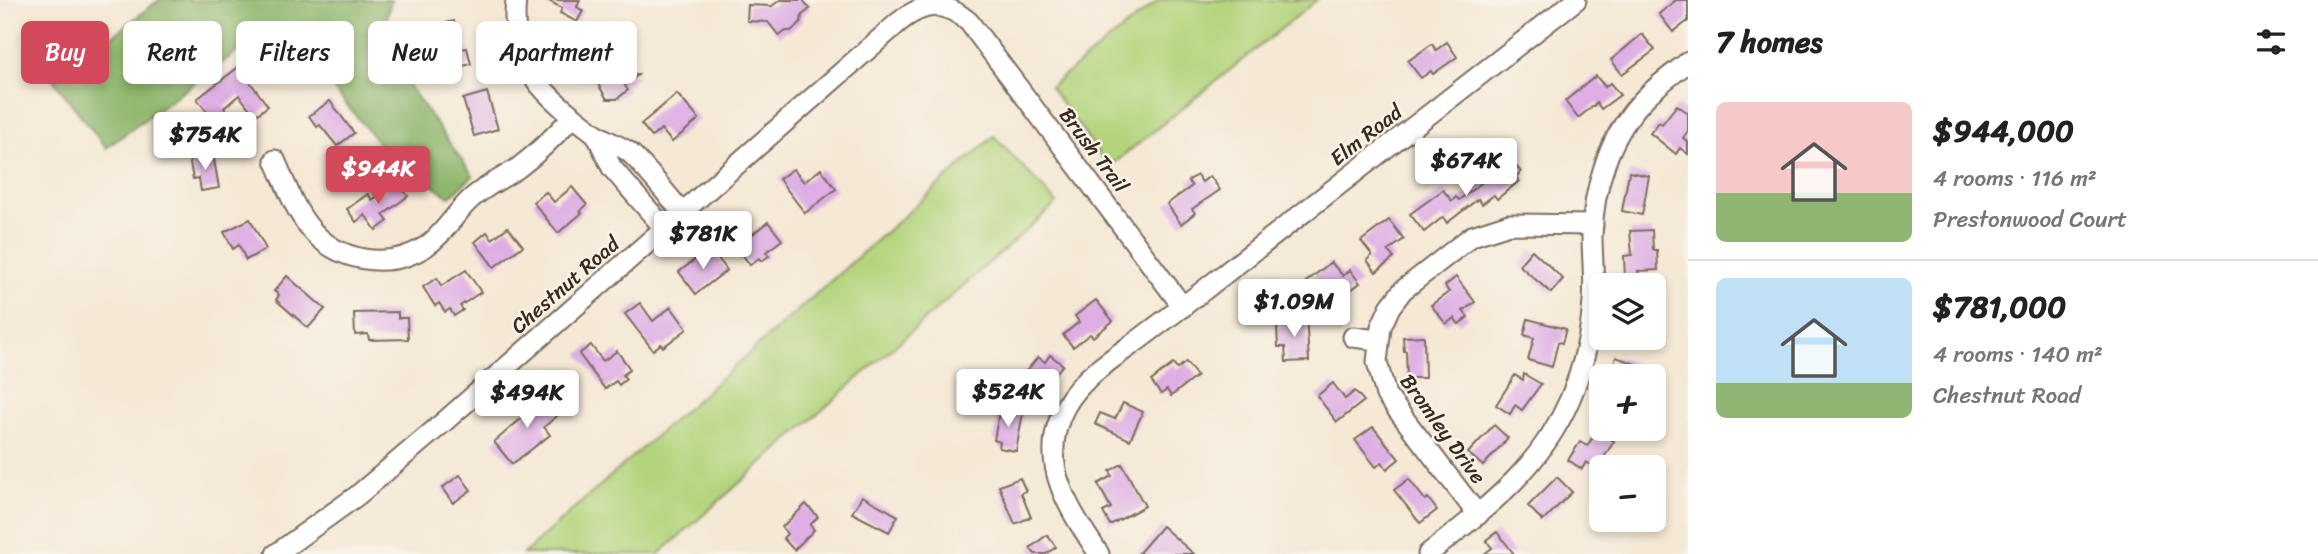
<!DOCTYPE html>
<html lang="en">
<head>
<meta charset="utf-8">
<style>
	:root { --surface:#fff; --page:#f2f2f2; --text:#222; --muted:#767676; --line:#e0e0e0; --accent:#d1495b }
	body { margin:0; font-family:Sriracha,sans-serif; background:var(--page); color:var(--text); height:100vh; display:flex; flex-direction:column; font-size:26px; white-space:nowrap }
	* { box-sizing:border-box; margin:0 }
	p { font-size:23px; color:var(--muted) }
	.icon { flex:none; width:38px; height:38px; fill:none; stroke:currentColor; stroke-width:2; stroke-linecap:round; stroke-linejoin:round }
	.map { position:relative; flex:1; overflow:hidden }
	.panel { display:flex; flex-direction:column; background:var(--surface); width:630px }
	.panel>* { flex:none }
	.top-card { position:absolute; left:21px; top:21px; width:665px; height:63px; display:flex; gap:14px }
	.fabs { position:absolute; left:1589px; top:273px; display:grid; gap:14px }
	.fabs a { display:grid; place-items:center; width:77px; height:77px; border-radius:10px; background:var(--surface); box-shadow:0 4px 10px #0003; font-size:35px }
	.price { position:absolute; translate:-50% -60px; padding:0 16px; border-radius:7px; background:#fff; color:#222; font-size:23px; line-height:46px; filter:drop-shadow(0 2px 4px #0008) }
	.price::after { content:''; position:absolute; left:50%; top:42px; width:21px; height:16px; margin-left:-10px; background:inherit; clip-path:polygon(0 0,100% 0,50% 100%) }
	.price.active { background:var(--accent); color:#fff }
	ul { padding:0; list-style:none }
	li { display:flex; align-items:center; gap:21px; height:175px; padding:0 28px }
	li+li { border-top:2px solid var(--line) }
	li span { display:grid; place-items:center; flex:none; width:196px; height:140px; border-radius:10px; color:#555 }
	li>.icon { margin-inline-start:auto }
	span .icon { width:84px; height:84px; fill:#fffc; stroke-width:1 }
	li b { font-size:30px }
	h2 { display:flex; justify-content:space-between; align-items:center; height:84px; padding:0 28px; font-size:30px }
	.tag { padding:0 24px; border-radius:10px; background:var(--surface); box-shadow:0 4px 10px #0003; font-size:24px; line-height:63px }
	.tag.active { background:var(--accent); color:#fff }
	main { display:flex; flex:1; min-height:0 }
	.map>svg:first-child { display:block }
	.green { fill:#b3d47c; stroke:#777f4d; stroke-width:2 }
	.forest { fill:#8eb66c; stroke:#647045; stroke-width:2 }
	.building { fill:#deaee4 }
	.lines { fill:none; stroke-linecap:round; stroke-linejoin:round }
	.minor-casing { stroke:#7c6c5e; stroke-width:23 }
	.minor { stroke:#fff; stroke-width:19 }
	.labels { text-anchor:middle; stroke-width:5; stroke-linejoin:round; paint-order:stroke }
	.street-label { font-size:21px; fill:#3b2a1e; stroke:#f7f3e8 }
</style>
</head>
<body>
<main>
<div class="map">
<svg width="1688" height="554" viewBox="0 0 1688 554">
	<rect width="100%" height="100%" fill="#f7f3e8"/>
	<filter id="ink" filterUnits="userSpaceOnUse"><feTurbulence type="fractalNoise" baseFrequency=".0143" numOctaves="2"/><feDisplacementMap in="SourceGraphic" scale="14" xChannelSelector="R" yChannelSelector="G"/><feConvolveMatrix kernelMatrix="1 2 1 2 8 2 1 2 1" color-interpolation-filters="sRGB"/></filter>
	<filter id="wash" filterUnits="userSpaceOnUse"><feTurbulence type="fractalNoise" baseFrequency=".00686" numOctaves="4" result="noise"/><feDisplacementMap in="SourceGraphic" scale="28" xChannelSelector="R" yChannelSelector="G"/><feGaussianBlur stdDeviation="1.57" result="paint"/><feColorMatrix in="noise" values="0 0 0 0 0 0 0 0 0 0 0 0 0 0 0 0 0 1.4 0 .05"/><feComposite in="paint" operator="in"/></filter>
	<g filter="url(#wash)">
		<rect width="100%" height="100%" fill="#f5e8d4"/>
		<g class="green">
			<path d="M1159,0h158l-208,167 -59,-80z"/>
			<path d="M994,136l63,67 -398,351h-136z"/>
		</g>
		<path class="forest" d="M159,0h232l-11,45 93,131 -24,21 -64,-46 -87,-105 -33,-15 -159,117 -52,-67z"/>
		<g id="blocks">
			<g class="building">
				<path d="M547,0h33l-3,7 6,4 -6,11 -17,-9 2,-5z"/>
				<path d="M780,0h23l7,9 -8,6 -1,7 -10,9h-5l-7,5 -11,-14 -21,-1 1,-16 24,1z"/>
				<path d="M1676,0h12v21l-15,11 -14,-18z"/>
				<path d="M454,21l7,28 6,-1 4,16 -33,8 -12,-44z"/>
				<path d="M1642,34l13,16 -33,24 -11,-14z"/>
				<path d="M1447,42l10,15 -24,17 -2,-3 -10,7 -13,-17 24,-17 4,6z"/>
				<path d="M600,58l4,5h10l9,12h15l-13,11 3,4 -11,9h-10l-11,-18h-20v-16h15z"/>
				<path d="M245,62l9,11 -7,5 21,28 -13,10 -16,-21 -15,13 7,9 -12,10 -22,-28z"/>
				<path d="M1596,76l9,11 5,-4 10,12 -19,14 -4,-6 -19,15 -13,-17z"/>
				<path d="M487,92l11,37 -24,7 -11,-37z"/>
				<path d="M677,94l22,25 -27,23 -11,-13 -9,8 -11,-13z"/>
				<path d="M330,101l24,32 -17,13 -17,-21 -3,2 -8,-11z"/>
				<path d="M1677,105l11,8v18l-5,7 5,4v12l-8,-6 -4,6 -26,-21 9,-11 3,2z"/>
				<path d="M213,154l6,34 -18,3 -2,-13 -6,1 -4,-21z"/>
				<path d="M1511,160l10,12 -5,5 3,4 -22,18 -3,-4 -12,9 -4,-5 -31,24 -4,-6 -19,15 -14,-18 33,-24 9,11 4,-4 3,3z"/>
				<path d="M793,169l11,13 17,-13 15,20 -31,24 -26,-34z"/>
				<path d="M1629,172l20,4 -7,39 -20,-4z"/>
				<path d="M1197,175l5,7 8,-6 10,14 -28,19 3,4 -14,11 -14,-20 25,-18 -4,-5z"/>
				<path d="M397,182l11,14 -25,19 5,6 -12,9 -11,-15 -9,7 -9,-13 21,-15 4,6z"/>
				<path d="M572,187l15,18 -7,6 2,2 -24,20 -25,-31 13,-10 8,10z"/>
				<path d="M250,219l16,30 -20,11 -7,-15 -6,4 -9,-17z"/>
				<path d="M738,219l12,17 18,-14 14,18 -16,12 3,4 -8,5 -2,-3 -9,7 -26,-36z"/>
				<path d="M1389,220l15,19 -16,12 6,7 -18,14 -9,-12 5,-5 -11,-14z"/>
				<path d="M508,227l15,19 -29,21 -19,-25 12,-10 5,7z"/>
				<path d="M1652,230l1,20h4l1,20 -20,1 1,7 -14,1 -1,-23 8,-1 -2,-24z"/>
				<path d="M710,248l17,22 -31,24 -17,-22z"/>
				<path d="M1532,250l31,29 -12,14 -32,-28z"/>
				<path d="M1331,262l12,14 7,-6 10,13 -17,13 -6,-7 -16,12 -15,-19z"/>
				<path d="M466,270l15,22 -21,14 3,4 -9,6 -4,-7 -5,3 -6,-9 -4,3 -12,-19 14,-9 4,8z"/>
				<path d="M287,276l38,33 -17,19 -32,-28 3,-5 -5,-4z"/>
				<path d="M1456,277l19,25 -12,9 5,6 -9,7 -5,-6 -8,6 -15,-19 18,-13 -4,-6z"/>
				<path d="M1096,300l17,21 -20,16 -3,-3 -17,13 -10,-12 16,-13 -4,-6z"/>
				<path d="M640,303l13,18 18,-14 16,22 -24,18 -2,-3 -8,6 -28,-36z"/>
				<path d="M398,312v6h9l1,21 -39,1 -1,-6 -13,1 -1,-22z"/>
				<path d="M1306,315l3,46 -23,1 -1,-15h-7l-1,-20h9l-1,-11z"/>
				<path d="M1528,319l38,10 -4,14 -4,-1 -6,25 -24,-7 6,-22 -10,-3z"/>
				<path d="M1424,336l1,42h-18l-1,-27h-2l-1,-14z"/>
				<path d="M591,345l12,16 14,-10 13,18 -7,6 3,4 -7,6 -3,-4 -11,8 -26,-35z"/>
				<path d="M1050,355l13,10 -14,16 -3,-2 -12,16 -17,-13 21,-25 7,5z"/>
				<path d="M1616,357l20,7 -5,12h-22z"/>
				<path d="M1186,362l11,14 -26,20 -4,-6 -6,4 -10,-13 22,-17 4,5z"/>
				<path d="M1524,374l17,10 -19,26 -7,-5 -5,9 -14,-9 19,-30 8,5z"/>
				<path d="M1333,383l12,16 10,-8 9,10 -27,21 -20,-26z"/>
				<path d="M541,394l17,21 -14,12 6,8 -38,29 -18,-22 36,-31 -4,-5z"/>
				<path d="M1123,403l20,9 -13,28 -35,-16 5,-11 15,6z"/>
				<path d="M1000,407l23,5 -7,39 -17,-3 1,-6 -6,-2z"/>
				<path d="M1494,425l14,13 -25,28 -15,-13z"/>
				<path d="M1373,427l26,32 -12,10 -5,-7 -6,5 -21,-27z"/>
				<path d="M1597,431l17,10 -14,23 -4,4 -10,-6 -4,7 -14,-9 12,-18 7,4z"/>
				<path d="M1122,464l23,42 -35,19 -7,-13 8,-4 -13,-24 14,-8 -2,-5z"/>
				<path d="M460,475l11,15 -18,13 -11,-15z"/>
				<path d="M1557,477l15,15 -29,29 -15,-15z"/>
				<path d="M1020,478l6,13 -5,2 10,24 -16,7 -16,-38z"/>
				<path d="M1409,479l16,21 3,-2 9,12 -17,13 -26,-33z"/>
				<path d="M862,496l36,20 -9,16 -37,-19z"/>
				<path d="M806,504l12,13 -8,8 4,5 -20,20 -11,-12 4,-4 -5,-7z"/>
				<path d="M1162,526l9,8 23,20h-56z"/>
				<path d="M1497,532l17,22h-30l8,-6 -6,-8z"/>
				<path d="M1047,535l9,12 -10,7h-11l-5,-6z"/>
			</g>
		</g>
	</g>
	<g filter="url(#ink)">
		<use href="#blocks" fill-opacity="0" stroke="#7c6c5e" stroke-width="2"/>
		<g class="lines">
			<defs>
				<g id="minor">
					<path d="M516,0c-8,68 31,97 80,134 10,7 23,11 33,18 16,14 38,43 53,60"/>
					<path d="M596,134l16,34 52,60"/>
					<path d="M275,160c10,22 18,47 34,67 27,34 78,44 116,20 20,-13 30,-35 48,-50 14,-12 30,-19 45,-29 20,-15 38,-33 55,-52"/>
					<path d="M1353,337l24,3"/>
					<path d="M1478,515l-92,-120 -9,-33 4,-35 9,-20 13,-17 69,-54 37,-12 84,1"/>
					<path d="M276,554l82,-59 87,-74 454,-399c25,-20 45,-22 70,0l214,285"/>
					<path d="M1099,554c-27,-41 -59,-85 -39,-136 14,-37 51,-58 81,-80 24,-18 48,-36 72,-55 121,-94 242,-189 363,-283"/>
					<path d="M1428,554c57,-45 112,-85 142,-155 13,-31 21,-65 23,-98 2,-22 -1,-43 -1,-64 1,-49 17,-101 51,-137 13,-14 30,-26 45,-38"/>
				</g>
			</defs>
			<use href="#minor" class="minor-casing"/>
			<use href="#minor" class="minor"/>
		</g>
	</g>
	<g class="labels">
		<g class="street-label">
			<text transform="translate(1366 135) rotate(-38)" y="7">Elm Road</text>
			<text transform="translate(1094 150) rotate(53)" y="7">Brush Trail</text>
			<text transform="translate(565 285) rotate(-41)" y="7">Chestnut Road</text>
			<text transform="translate(1443 429) rotate(54)" y="7">Bromley Drive</text>
		</g>
	</g>
</svg>
<div class="fabs">
<a><svg class="icon" aria-label="layers" viewBox="0 0 24 24"><path d="M12 4l9 5-9 5-9-5zM3 14l9 5 9-5"/></svg></a>
<a>+</a>
<a>−</a>
</div>
<b class="price" style="left:205px;top:172px">$754K</b>
<b class="price" style="left:1466px;top:198px">$674K</b>
<b class="price active" style="left:378px;top:206px">$944K</b>
<b class="price" style="left:703px;top:271px">$781K</b>
<b class="price" style="left:1294px;top:339px">$1.09M</b>
<b class="price" style="left:1008px;top:429px">$524K</b>
<b class="price" style="left:527px;top:430px">$494K</b>
<div class="top-card">
<a class="tag active">Buy</a>
<a class="tag">Rent</a>
<a class="tag">Filters</a>
<a class="tag">New</a>
<a class="tag">Apartment</a>
</div>
</div>
<section class="panel">
<h2>7 homes<svg class="icon" aria-label="filters" viewBox="0 0 24 24"><path d="M4 7h16M4 17h16"/><circle cx="9" cy="7" r="2"/><circle cx="15" cy="17" r="2"/></svg></h2>
<ul>
<li><span style="background:linear-gradient(#f6c9c9 65%,#8fb573 0)"><svg class="icon" aria-label="home" viewBox="0 0 24 24"><path d="M3 11l9-7 9 7M6 9v11h12V9"/></svg></span><div><b>$944,000</b><p>4 rooms · 116 m²</p><p>Prestonwood Court</p></div></li>
<li><span style="background:linear-gradient(#bfe0f5 75%,#8fb573 0)"><svg class="icon" aria-label="home" viewBox="0 0 24 24"><path d="M3 11l9-7 9 7M6 9v11h12V9"/></svg></span><div><b>$781,000</b><p>4 rooms · 140 m²</p><p>Chestnut Road</p></div></li>
</ul>
</section>
</main>
</body>
</html>
